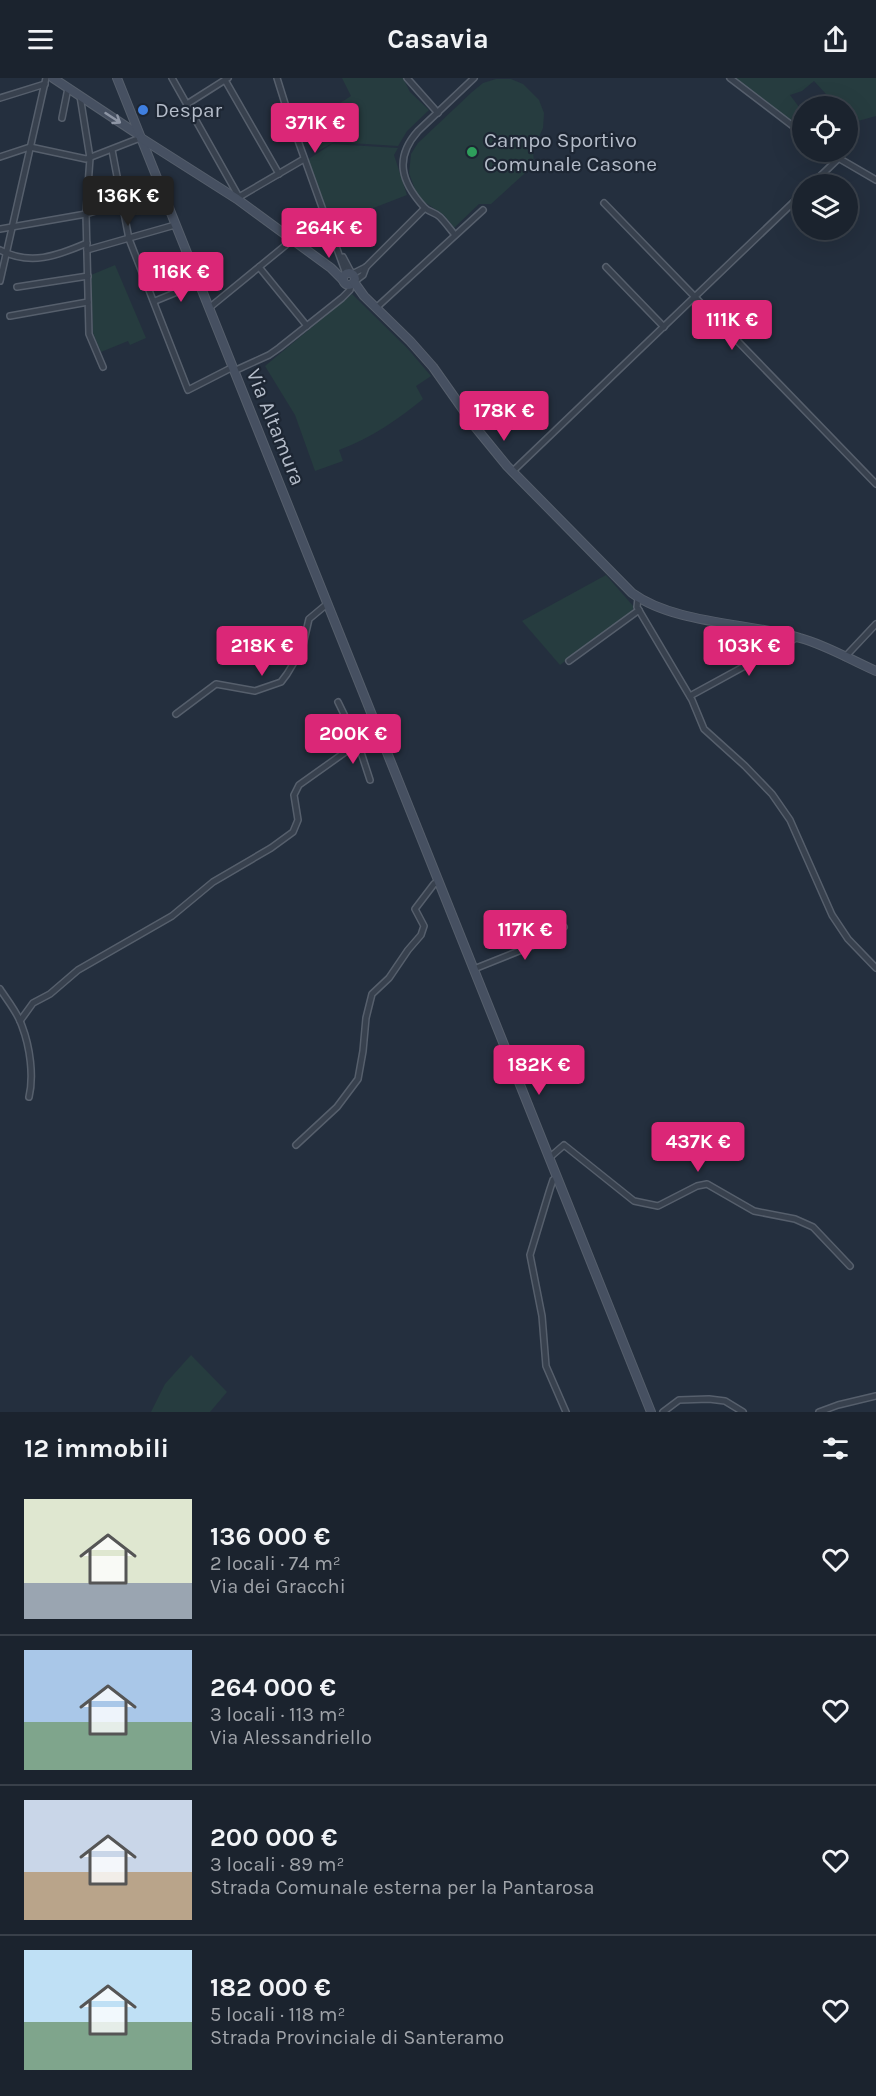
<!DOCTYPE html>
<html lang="it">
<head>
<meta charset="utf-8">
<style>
	:root { --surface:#1b232e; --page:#242b36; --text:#f1f3f6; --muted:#a0a4aa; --line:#39404a; --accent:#db2777 }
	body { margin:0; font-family:Karla,sans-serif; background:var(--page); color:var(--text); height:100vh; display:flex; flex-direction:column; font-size:22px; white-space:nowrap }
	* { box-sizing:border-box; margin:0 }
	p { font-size:20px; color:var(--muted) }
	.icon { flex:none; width:33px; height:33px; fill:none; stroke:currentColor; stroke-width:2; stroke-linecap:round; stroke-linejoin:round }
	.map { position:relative; height:1334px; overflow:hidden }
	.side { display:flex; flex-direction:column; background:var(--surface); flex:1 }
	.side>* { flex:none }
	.tools { position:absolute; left:792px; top:18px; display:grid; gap:12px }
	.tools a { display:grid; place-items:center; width:66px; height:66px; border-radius:50%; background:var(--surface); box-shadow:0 6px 24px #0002,0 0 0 2px var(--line); font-size:30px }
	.price { position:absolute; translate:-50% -51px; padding:0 14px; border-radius:6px; background:var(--accent); color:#fff; font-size:20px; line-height:39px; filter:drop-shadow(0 2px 3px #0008) }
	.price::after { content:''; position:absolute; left:50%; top:36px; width:18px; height:14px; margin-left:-9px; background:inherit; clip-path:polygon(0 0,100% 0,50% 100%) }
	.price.selected { background:#222; color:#fff }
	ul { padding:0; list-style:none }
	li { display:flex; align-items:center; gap:18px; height:150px; padding:0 24px }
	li+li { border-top:2px solid var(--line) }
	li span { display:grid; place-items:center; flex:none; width:168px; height:120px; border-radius:0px; color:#555 }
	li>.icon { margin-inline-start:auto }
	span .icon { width:72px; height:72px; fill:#fffc; stroke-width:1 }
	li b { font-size:26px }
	h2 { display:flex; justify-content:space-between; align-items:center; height:72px; padding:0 24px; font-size:26px }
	header { display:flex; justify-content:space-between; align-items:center; height:78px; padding:0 24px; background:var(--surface); font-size:27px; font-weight:700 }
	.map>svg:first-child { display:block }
	.green { fill:#263c3f }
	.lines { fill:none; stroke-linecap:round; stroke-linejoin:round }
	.street-casing { stroke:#565f6c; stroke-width:8 }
	.secondary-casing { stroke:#565f6c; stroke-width:10 }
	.street { stroke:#38414e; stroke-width:5 }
	.secondary { stroke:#465061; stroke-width:8 }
	.oneway { stroke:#8e96a5 }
	.shop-dot { fill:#3f7fe0; stroke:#1d2633; stroke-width:2 }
	.leisure-dot { fill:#2e9e5b; stroke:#1d2633; stroke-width:2 }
	.labels { text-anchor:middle; stroke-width:4.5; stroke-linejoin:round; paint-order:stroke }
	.poi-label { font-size:21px; fill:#b4bcc9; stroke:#1d2633; text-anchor:start }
	.street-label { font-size:21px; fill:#b4bcc9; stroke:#1d2633 }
</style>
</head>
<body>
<header><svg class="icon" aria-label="menu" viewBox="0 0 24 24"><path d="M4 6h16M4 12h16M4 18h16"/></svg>Casavia<svg class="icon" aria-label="share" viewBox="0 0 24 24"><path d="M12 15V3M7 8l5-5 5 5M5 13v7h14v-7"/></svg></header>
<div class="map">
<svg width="876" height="1334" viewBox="0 0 876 1334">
	<rect width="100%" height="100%" fill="#242f3e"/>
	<g class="green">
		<path d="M342,0h61l7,14 19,18 -22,21 -9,15 -64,-4 -16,9 6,-18 12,-6 -5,-13 3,-7 17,-11z"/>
		<path d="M733,0h143v38l-25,7 -3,-5v-12h-11l-23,-25 -12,10 -12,4 12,16v17l-2,1z"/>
		<path d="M496,1h15l12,5 16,16 5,13 -1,15 -10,22 1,15 -43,39h-12l-25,24 -10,-13 -21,-14 -7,-9 -7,-19 2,-19 7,-11 54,-51 11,-9z"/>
		<path d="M332,66l66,4 -4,7 13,40 -75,29 -25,-64z"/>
		<path d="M115,187l31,73 -16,7 -2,-4 -27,11 -8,-19 -2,-58z"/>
		<path d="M352,216l56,55 23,27 -15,10 7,13c-26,21 -52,39 -84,51l4,11 -28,10 -20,-56 -30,-49z"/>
		<path d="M606,497l28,32 -2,4 -72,54 -38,-44z"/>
		<path d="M191,1277l36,37 -17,20h-59l14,-28z"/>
	</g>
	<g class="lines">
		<defs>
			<g id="street">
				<path d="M172,0l67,119 -2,2"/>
				<path d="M277,0l10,32 59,164"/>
				<path d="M407,0l31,35"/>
				<path d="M730,0l72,55"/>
				<path d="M225,2l54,94"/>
				<path d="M80,18l10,62 -4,56 3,120 14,33"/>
				<path d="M0,20l45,-14"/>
				<path d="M187,26l41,-26"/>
				<path d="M62,40l6,-30"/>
				<path d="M112,72l17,89 59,151 45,-23"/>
				<path d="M828,74l48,28"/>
				<path d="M0,79l30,-10 56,12 54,-21"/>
				<path d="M812,106l26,-25"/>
				<path d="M239,119l65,-38"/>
				<path d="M604,125l272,281"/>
				<path d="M0,151l86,-15 75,-23"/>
				<path d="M455,157c-5,-6 -10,-13 -15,-18 -5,-5 -12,-5 -16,-10 -23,-25 -30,-49 -6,-76l56,-53"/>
				<path d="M0,172c30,16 57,6 87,-7"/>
				<path d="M87,172l88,-25"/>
				<path d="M343,179l9,17 14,-7 58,-58"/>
				<path d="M259,189l48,59"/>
				<path d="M606,189l58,60"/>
				<path d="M0,203l46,-203"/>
				<path d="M355,203l8,-6 3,-8"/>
				<path d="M17,209l71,-11"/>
				<path d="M155,223l44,-18"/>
				<path d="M377,229l106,-97"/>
				<path d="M209,230l83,-68 10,-15 22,-13"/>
				<path d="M10,238l78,-14"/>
				<path d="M234,293l35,-16 10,-7 63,-50 8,-8 1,-5"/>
				<path d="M512,394l290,-278"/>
				<path d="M638,520l-1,9 55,93 12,29 41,37 27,28 18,26 42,95 16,24 28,29"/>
				<path d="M845,579l31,-33"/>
				<path d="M569,583l70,-51"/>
				<path d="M690,618l106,-58"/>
				<path d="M338,624l20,41 12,37"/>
				<path d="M176,636l40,-30 39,7 26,-9 6,-8 15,-25 7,-30 18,-15"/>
				<path d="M474,891l65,-26 25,-16"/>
				<path d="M0,911c7,11 18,24 22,37 8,21 12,50 7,71"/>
				<path d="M20,943l13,-18 17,-9 28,-24 94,-54 41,-34 58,-34 22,-16 5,-12 -4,-25 5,-10 59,-42 21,-11"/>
				<path d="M296,1067l41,-38 21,-28 5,-28 3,-33 6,-24 17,-16 19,-28 13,-15 3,-9 -9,-17 19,-25 5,-3"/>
				<path d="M549,1080l15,-13 70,56 24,5 39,-20 10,-2 47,27 41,8 18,8 37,39"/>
				<path d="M557,1099l-4,3 -3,9 -20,66 12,61 4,50 20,46"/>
				<path d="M663,1334l16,-12 30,-1 16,2 18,11"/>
				<path d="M819,1334l19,-7 38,-9"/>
			</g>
			<g id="secondary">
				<path d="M53,0l86,57"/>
				<path d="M117,0l534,1334"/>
				<path d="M141,60l96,61 94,69 12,12"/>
				<circle cx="349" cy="201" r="6"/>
				<path d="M354,204l10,14 46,45 23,26 43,61 31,38 125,127c42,31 118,30 168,45 26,7 51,22 76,33"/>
			</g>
		</defs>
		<use href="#street" class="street-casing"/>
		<use href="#secondary" class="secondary-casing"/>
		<use href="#street" class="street"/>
		<use href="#secondary" class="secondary"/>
	</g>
	<defs><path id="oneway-shaft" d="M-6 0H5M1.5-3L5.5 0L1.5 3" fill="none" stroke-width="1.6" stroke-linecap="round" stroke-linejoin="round" transform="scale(1.5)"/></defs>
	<use class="oneway" href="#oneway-shaft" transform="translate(113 40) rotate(33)"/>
	<circle class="shop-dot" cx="143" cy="32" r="6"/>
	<circle class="leisure-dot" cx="472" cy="74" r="6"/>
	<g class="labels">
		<g class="poi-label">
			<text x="155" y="39">Despar</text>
			<text x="484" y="69">Campo Sportivo<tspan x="484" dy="24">Comunale Casone</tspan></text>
		</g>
		<g class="street-label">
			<text transform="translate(276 349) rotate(68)" y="7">Via Altamura</text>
		</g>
	</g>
</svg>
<div class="tools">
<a><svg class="icon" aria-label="locate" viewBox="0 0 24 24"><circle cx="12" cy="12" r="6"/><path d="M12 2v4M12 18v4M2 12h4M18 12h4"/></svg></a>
<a><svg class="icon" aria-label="layers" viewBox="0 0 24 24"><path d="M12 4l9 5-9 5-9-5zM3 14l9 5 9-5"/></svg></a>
</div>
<b class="price" style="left:315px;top:76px">371K €</b>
<b class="price selected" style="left:128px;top:149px">136K €</b>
<b class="price" style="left:329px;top:181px">264K €</b>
<b class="price" style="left:181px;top:225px">116K €</b>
<b class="price" style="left:732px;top:273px">111K €</b>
<b class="price" style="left:504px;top:364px">178K €</b>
<b class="price" style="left:262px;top:599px">218K €</b>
<b class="price" style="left:749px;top:599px">103K €</b>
<b class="price" style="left:353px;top:687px">200K €</b>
<b class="price" style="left:525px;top:883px">117K €</b>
<b class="price" style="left:539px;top:1018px">182K €</b>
<b class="price" style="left:698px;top:1095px">437K €</b>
</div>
<section class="side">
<h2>12 immobili<svg class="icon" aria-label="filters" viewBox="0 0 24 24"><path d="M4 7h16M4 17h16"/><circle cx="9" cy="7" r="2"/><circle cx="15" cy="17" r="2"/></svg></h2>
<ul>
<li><span style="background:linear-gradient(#dfe7d0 70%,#9aa5b1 0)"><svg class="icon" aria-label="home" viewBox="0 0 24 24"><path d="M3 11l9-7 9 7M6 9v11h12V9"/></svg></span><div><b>136 000 €</b><p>2 locali · 74 m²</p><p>Via dei Gracchi</p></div><svg class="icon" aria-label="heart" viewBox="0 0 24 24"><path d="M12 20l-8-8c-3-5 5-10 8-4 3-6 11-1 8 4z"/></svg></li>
<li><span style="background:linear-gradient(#a9c7e8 60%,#7fa58c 0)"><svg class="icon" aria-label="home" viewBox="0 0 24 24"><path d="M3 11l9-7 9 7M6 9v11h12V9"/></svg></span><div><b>264 000 €</b><p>3 locali · 113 m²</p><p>Via Alessandriello</p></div><svg class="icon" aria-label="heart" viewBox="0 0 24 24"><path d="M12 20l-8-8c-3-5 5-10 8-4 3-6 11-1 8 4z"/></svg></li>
<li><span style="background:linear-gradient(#c9d6e8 60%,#b9a48a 0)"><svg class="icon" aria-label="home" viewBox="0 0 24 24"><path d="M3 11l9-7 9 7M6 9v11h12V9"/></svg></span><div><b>200 000 €</b><p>3 locali · 89 m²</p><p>Strada Comunale esterna per la Pantarosa</p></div><svg class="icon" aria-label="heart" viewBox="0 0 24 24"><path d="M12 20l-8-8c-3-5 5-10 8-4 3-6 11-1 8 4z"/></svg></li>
<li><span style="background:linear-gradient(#bfe0f5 60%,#7fa58c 0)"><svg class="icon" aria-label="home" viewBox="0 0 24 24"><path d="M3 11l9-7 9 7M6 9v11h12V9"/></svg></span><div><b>182 000 €</b><p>5 locali · 118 m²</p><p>Strada Provinciale di Santeramo</p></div><svg class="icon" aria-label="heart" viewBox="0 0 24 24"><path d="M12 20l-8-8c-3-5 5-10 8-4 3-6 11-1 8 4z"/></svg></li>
</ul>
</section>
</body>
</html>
